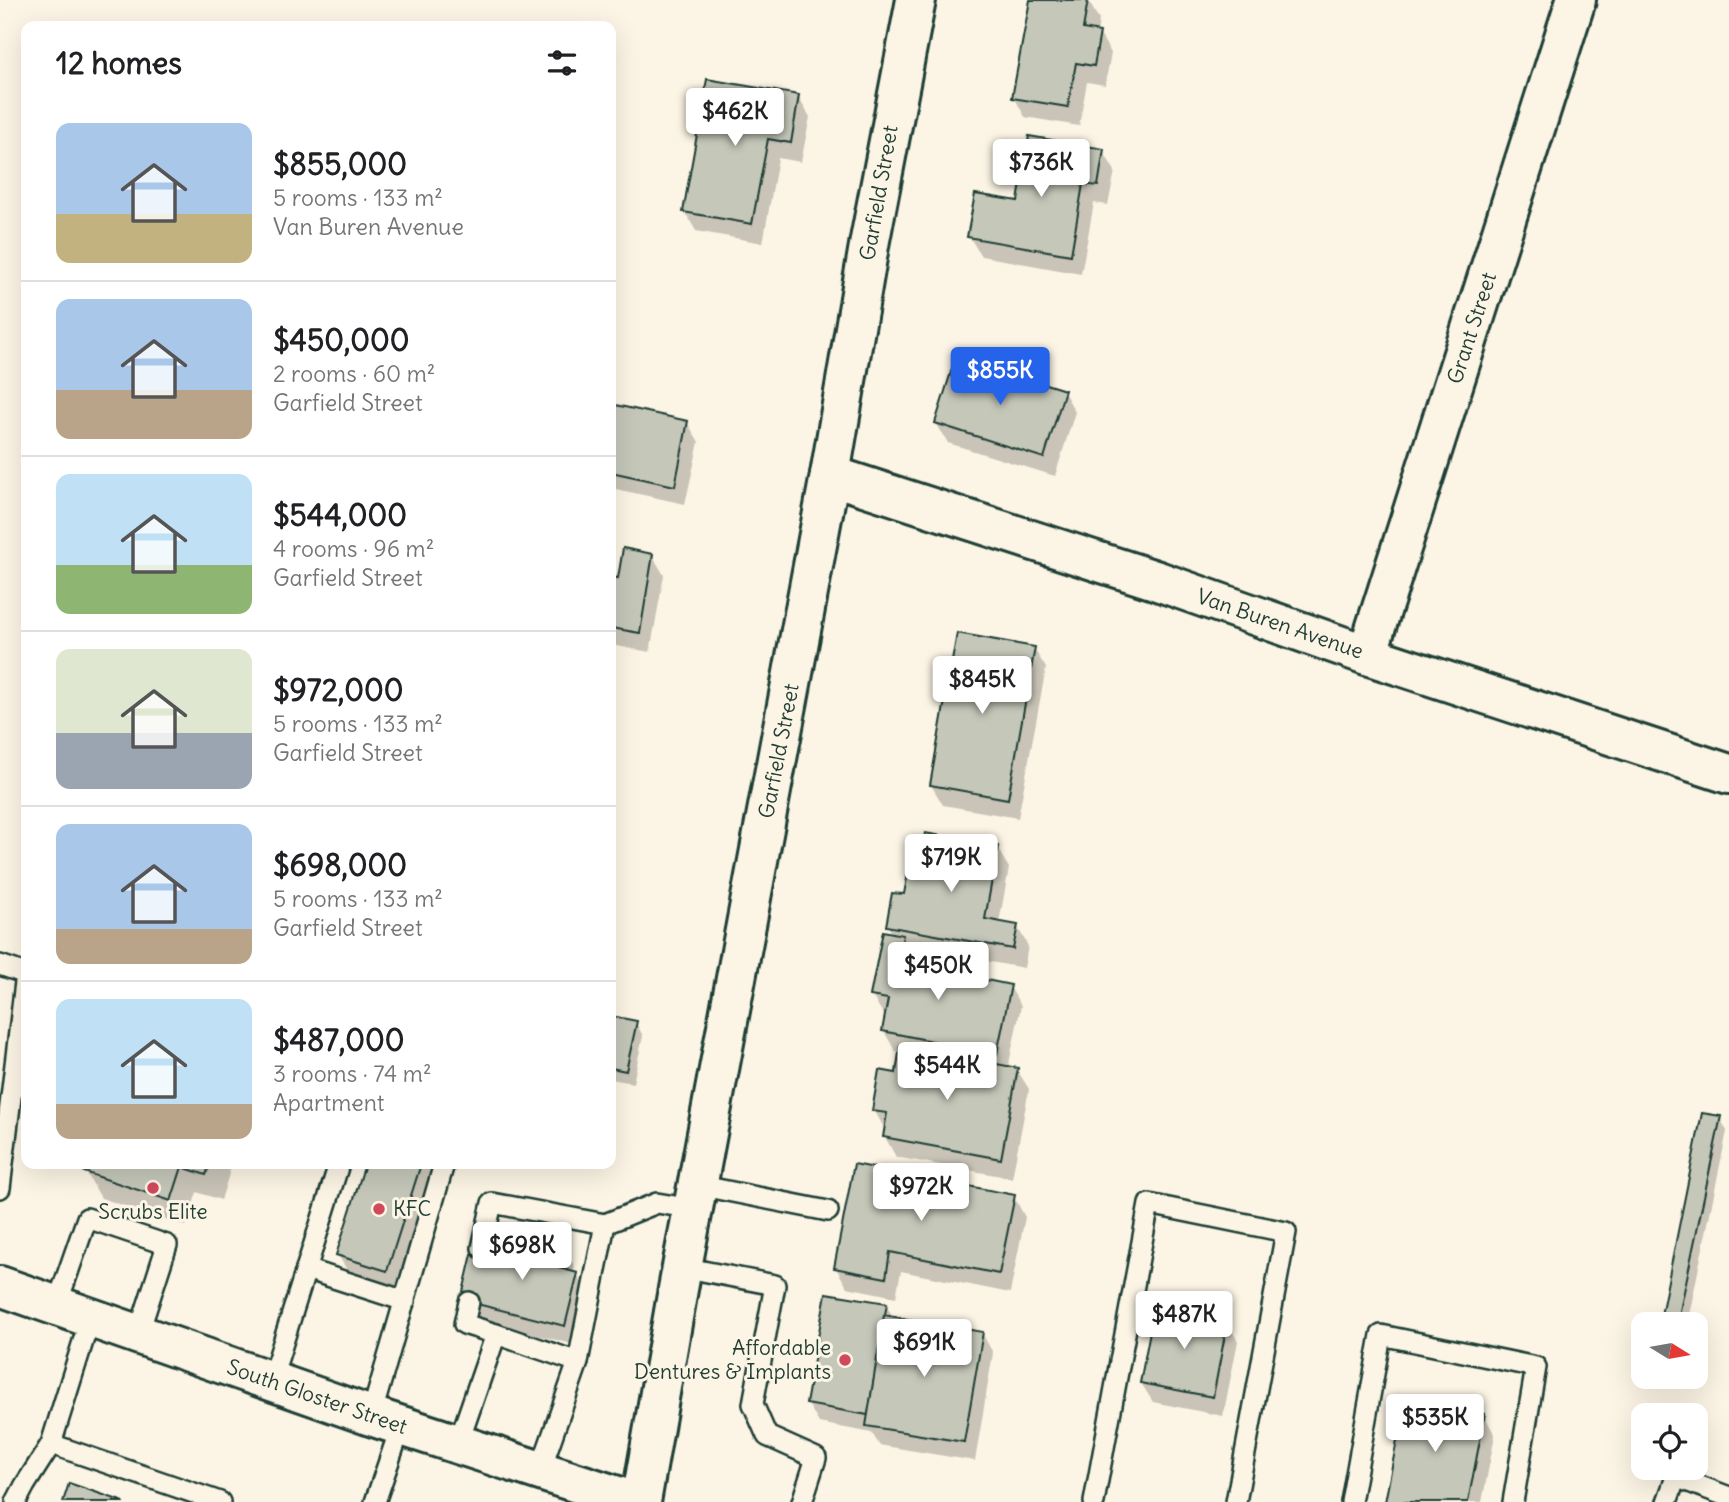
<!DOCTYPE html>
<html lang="en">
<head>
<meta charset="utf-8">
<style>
	:root { --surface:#fff; --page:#f6f6f6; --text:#202124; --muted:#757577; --line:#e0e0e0; --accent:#2563eb }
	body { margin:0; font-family:Delius,sans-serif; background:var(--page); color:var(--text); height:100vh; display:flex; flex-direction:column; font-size:26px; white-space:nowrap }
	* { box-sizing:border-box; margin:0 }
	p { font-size:23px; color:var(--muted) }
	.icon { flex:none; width:38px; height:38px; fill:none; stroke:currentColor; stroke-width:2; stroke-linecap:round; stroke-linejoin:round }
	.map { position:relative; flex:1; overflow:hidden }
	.sheet { position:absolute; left:21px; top:21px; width:595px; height:1148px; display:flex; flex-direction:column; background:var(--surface); border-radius:14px; box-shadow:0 7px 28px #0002 }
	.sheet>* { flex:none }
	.needle { width:46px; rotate:101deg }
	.tools { position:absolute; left:1631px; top:1312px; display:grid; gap:14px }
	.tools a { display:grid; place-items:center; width:77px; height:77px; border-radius:14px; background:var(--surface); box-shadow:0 7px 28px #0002; font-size:35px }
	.price { position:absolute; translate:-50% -60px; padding:0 16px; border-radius:7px; background:#fff; color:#222; font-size:23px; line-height:46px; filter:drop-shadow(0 2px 4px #0008) }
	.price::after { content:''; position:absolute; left:50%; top:42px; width:21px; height:16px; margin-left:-10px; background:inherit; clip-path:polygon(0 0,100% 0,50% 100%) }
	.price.on { background:var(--accent); color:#fff }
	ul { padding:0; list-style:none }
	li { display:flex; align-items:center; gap:21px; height:175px; padding:0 35px }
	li+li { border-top:2px solid var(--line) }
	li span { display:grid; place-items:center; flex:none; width:196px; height:140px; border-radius:14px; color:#555 }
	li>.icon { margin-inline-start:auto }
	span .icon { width:84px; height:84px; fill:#fffc; stroke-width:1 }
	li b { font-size:30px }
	h2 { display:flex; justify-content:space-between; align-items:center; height:84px; padding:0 35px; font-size:30px }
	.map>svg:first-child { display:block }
	.shadow { fill:#0003 }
	.building { fill:#c5c7b9; stroke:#1f3d34; stroke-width:2 }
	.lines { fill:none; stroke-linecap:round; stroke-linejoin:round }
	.service-casing { stroke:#1f3d34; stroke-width:24 }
	.minor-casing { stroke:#1f3d34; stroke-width:44 }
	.secondary-casing { stroke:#1f3d34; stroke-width:44 }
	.service { stroke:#fcf5e5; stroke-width:19 }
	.minor { stroke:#fcf5e5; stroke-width:38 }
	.secondary { stroke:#fcf5e5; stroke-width:38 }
	.poi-dot { fill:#d1495b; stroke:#fcf5e5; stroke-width:2.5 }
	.labels { text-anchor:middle; stroke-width:6; stroke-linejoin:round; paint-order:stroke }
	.street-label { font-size:21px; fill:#1f3d34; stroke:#fcf5e5 }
	.poi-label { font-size:21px; fill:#1f3d34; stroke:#fcf5e5; text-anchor:start }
</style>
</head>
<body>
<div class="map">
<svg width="1729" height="1502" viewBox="0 0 1729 1502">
	<rect width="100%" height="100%" fill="#fcf5e5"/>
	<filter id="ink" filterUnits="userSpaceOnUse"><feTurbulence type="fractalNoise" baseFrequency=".0143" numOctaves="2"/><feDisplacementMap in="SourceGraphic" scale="14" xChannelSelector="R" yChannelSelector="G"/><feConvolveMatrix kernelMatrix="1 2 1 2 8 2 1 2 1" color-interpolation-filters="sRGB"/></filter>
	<g filter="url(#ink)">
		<g class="shadow">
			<path d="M1031,0h57l11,20 -2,13h2l12,20 -6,32 -18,-3 -8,44 -54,-9 -11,-20z"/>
			<path d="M798,97l12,20 -9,45 -23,-4 -15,85 -67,-12 -11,-19z"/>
			<path d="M1103,151l12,20 -7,34 -14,-2 -13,71 -100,-18 -12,-20z"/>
			<path d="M1064,392l11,20 -20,64 -107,-33 -12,-20z"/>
			<path d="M611,406l76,16 12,20 -14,62 -74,-16z"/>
			<path d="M652,555l12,20 -14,77 -39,-7v-67l9,2z"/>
			<path d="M1034,649l12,19 -28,150 -75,-13 -12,-20z"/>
			<path d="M997,848l12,20 -10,55 18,3 11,20 -4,22 -116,-21 6,10 -2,10 98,20 11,19 -13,62 9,2 12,19 -17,89 -116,-21 -11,-20 1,-6 -12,-21 23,-35 4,-23 -6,-1 -11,-20 2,-15 -2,-1 -12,-19 21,-61 -5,-9 32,-55z"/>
			<path d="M611,1017l25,6 7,13 -10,47 -22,-4z"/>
			<path d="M1720,1118l7,13 -40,194h-26z"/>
			<path d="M88,1164h144l-11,36 -24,-8 -11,34 -85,-28 -15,-26z"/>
			<path d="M367,1164h59l8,14 -36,112 -48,-15 -12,-20z"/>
			<path d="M1014,1197l11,20 -15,76 -109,-22 -5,26 -49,-10 -11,-19z"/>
			<path d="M563,1247l12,20 -2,7 4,1 12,20 -13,50 -102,-26 -11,-20 58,-39z"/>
			<path d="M886,1305l8,14 88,14 11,20 -18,108 -96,-16 -7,-12 -53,-10 -11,-19z"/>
			<path d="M1226,1321l12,20 -15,75 -70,-14 -12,-19z"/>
			<path d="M1655,1377h21l-2,10 -15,-3z"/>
			<path d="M1484,1415l11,20 -13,67h-95z"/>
		</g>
		<g class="building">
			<path d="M1030,0h58l-5,29 17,3 -6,34 -18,-3 -8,44 -56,-9z"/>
			<path d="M707,79l92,16 -8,48 -23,-4 -16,85 -69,-12z"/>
			<path d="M1029,136l75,13 -6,37 -15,-2 -12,71 -104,-18 8,-43 43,7z"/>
			<path d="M956,356l109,34 -21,68 -109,-35z"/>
			<path d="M611,404l77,17 -13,65 -64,-14z"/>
			<path d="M623,548l30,6 -13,79 -29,-5v-51l7,1z"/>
			<path d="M957,633l78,14 -27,152 -78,-14z"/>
			<path d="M925,833l73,13 -13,73 33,6 -5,24 -127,-23 6,-33 12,1 5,-27 9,2z"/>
			<path d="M883,931l20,4 -5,27 113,23 -14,69 -115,-23 6,-32 -18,-3z"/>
			<path d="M611,1016l26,5 -11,50 -15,-3z"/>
			<path d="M900,1046l118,22 -17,91 -118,-22 4,-24 -15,-2 7,-41 17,3z"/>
			<path d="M1702,1113l19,3 -44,209h-18z"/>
			<path d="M87,1164h123l-4,11 -24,-8 -11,34 -87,-29z"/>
			<path d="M365,1164h56l-34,107 -51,-16z"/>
			<path d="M854,1164l161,31 -16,79 -109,-22 -4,26 -52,-10z"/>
			<path d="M526,1236l38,10 -5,22 19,5 -13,53 -104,-26 13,-54 46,12z"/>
			<path d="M826,1293l61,10 -19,112 -62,-11z"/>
			<path d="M1155,1305l73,14 -15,78 -73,-14z"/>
			<path d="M884,1315l99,17 -19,110 -98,-16z"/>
			<path d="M1405,1399l80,15 -17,88h-83z"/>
			<path d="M69,1483l55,19h-61z"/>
		</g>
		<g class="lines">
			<defs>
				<g id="service">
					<path d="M0,965l26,9 -26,214"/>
					<path d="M697,1185l131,26"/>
					<path d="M482,1248l10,-45 113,21"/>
					<path d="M682,1267l93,18 -22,119 14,32 49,22 -14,44"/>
					<path d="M306,1269l99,32"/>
					<path d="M469,1302l-5,22 32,10"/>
					<path d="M56,1307l31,-89 80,27 -29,90"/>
					<path d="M90,1319l-39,125 169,58"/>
					<path d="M271,1381l68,-217"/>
					<path d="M371,1416l73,-252"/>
					<path d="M458,1444l38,-110 82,28 27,-138 52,-21 36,6"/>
					<path d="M540,1471l38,-109"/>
					<path d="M16,1502l9,-17 26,-41"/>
					<path d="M375,1502l26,-76"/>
					<path d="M1094,1502l55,-298 137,28 -50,270"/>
					<path d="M1351,1502l30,-167 155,32 -23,135"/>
					<path d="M1667,1502l9,-25 53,20"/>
				</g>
				<g id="minor">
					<path d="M830,475l325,105 212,75 362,119"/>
					<path d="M1367,655l209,-655"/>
					<path d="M641,1502l37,-213 152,-814 40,-235 46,-240"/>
				</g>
				<path id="secondary" d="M0,1286l371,130 265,86"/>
			</defs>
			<use href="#service" class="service-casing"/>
			<use href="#minor" class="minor-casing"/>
			<use href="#secondary" class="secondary-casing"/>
			<use href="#service" class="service"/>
			<use href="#minor" class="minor"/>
			<use href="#secondary" class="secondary"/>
		</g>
	</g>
	<g class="poi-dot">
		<circle cx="153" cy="1188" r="7"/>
		<circle cx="379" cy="1209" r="7"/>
		<circle cx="845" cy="1360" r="7"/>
	</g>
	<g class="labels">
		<g class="street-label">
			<text transform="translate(879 193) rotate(-80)" y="7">Garfield Street</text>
			<text transform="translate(1472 328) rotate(-72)" y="7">Grant Street</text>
			<text transform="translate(1280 624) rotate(19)" y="7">Van Buren Avenue</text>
			<text transform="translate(779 751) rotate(-79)" y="7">Garfield Street</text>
			<text transform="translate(317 1397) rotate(19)" y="7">South Gloster Street</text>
		</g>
		<g class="poi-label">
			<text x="393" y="1216">KFC</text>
			<text x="153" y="1219" text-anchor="middle">Scrubs Elite</text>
			<text x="831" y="1355" text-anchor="end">Affordable<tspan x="831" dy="24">Dentures &amp; Implants</tspan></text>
		</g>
	</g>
</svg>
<div class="tools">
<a><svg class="needle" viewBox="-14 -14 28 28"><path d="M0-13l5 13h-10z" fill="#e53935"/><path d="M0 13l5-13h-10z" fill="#757577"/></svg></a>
<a><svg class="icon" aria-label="locate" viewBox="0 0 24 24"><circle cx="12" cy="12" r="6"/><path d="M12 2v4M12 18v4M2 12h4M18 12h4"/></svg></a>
</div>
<b class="price" style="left:735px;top:148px">$462K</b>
<b class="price" style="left:1041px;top:199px">$736K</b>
<b class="price on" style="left:1000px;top:407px">$855K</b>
<b class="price" style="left:982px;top:716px">$845K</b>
<b class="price" style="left:951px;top:894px">$719K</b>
<b class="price" style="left:938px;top:1002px">$450K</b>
<b class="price" style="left:947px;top:1102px">$544K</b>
<b class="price" style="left:921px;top:1223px">$972K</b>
<b class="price" style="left:522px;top:1282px">$698K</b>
<b class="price" style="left:1184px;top:1351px">$487K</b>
<b class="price" style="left:924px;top:1379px">$691K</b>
<b class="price" style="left:1435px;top:1454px">$535K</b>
<section class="sheet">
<h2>12 homes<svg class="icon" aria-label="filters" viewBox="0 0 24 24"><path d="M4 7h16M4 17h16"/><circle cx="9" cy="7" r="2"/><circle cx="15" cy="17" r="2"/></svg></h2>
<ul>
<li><span style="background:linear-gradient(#a9c7e8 65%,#c2b280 0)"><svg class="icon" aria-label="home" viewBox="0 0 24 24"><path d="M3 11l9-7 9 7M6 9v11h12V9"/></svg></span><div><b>$855,000</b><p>5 rooms · 133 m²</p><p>Van Buren Avenue</p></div></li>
<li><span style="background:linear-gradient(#a9c7e8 65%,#b9a48a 0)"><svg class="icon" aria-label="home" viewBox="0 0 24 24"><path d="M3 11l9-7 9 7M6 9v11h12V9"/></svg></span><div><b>$450,000</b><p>2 rooms · 60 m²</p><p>Garfield Street</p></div></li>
<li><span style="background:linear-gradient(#bfe0f5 65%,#8fb573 0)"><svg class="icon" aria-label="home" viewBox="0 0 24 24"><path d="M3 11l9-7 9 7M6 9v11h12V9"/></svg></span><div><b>$544,000</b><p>4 rooms · 96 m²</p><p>Garfield Street</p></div></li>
<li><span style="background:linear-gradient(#dfe7d0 60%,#9aa5b1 0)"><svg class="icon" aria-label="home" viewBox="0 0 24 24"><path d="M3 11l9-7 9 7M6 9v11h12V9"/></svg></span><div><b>$972,000</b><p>5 rooms · 133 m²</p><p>Garfield Street</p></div></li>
<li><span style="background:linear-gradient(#a9c7e8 75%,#b9a48a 0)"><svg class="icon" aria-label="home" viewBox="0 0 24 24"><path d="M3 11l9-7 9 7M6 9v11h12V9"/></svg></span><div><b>$698,000</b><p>5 rooms · 133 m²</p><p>Garfield Street</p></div></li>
<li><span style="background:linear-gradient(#bfe0f5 75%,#b9a48a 0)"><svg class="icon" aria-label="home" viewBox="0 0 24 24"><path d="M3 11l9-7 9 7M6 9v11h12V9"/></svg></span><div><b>$487,000</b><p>3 rooms · 74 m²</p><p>Apartment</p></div></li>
</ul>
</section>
</div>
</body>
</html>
